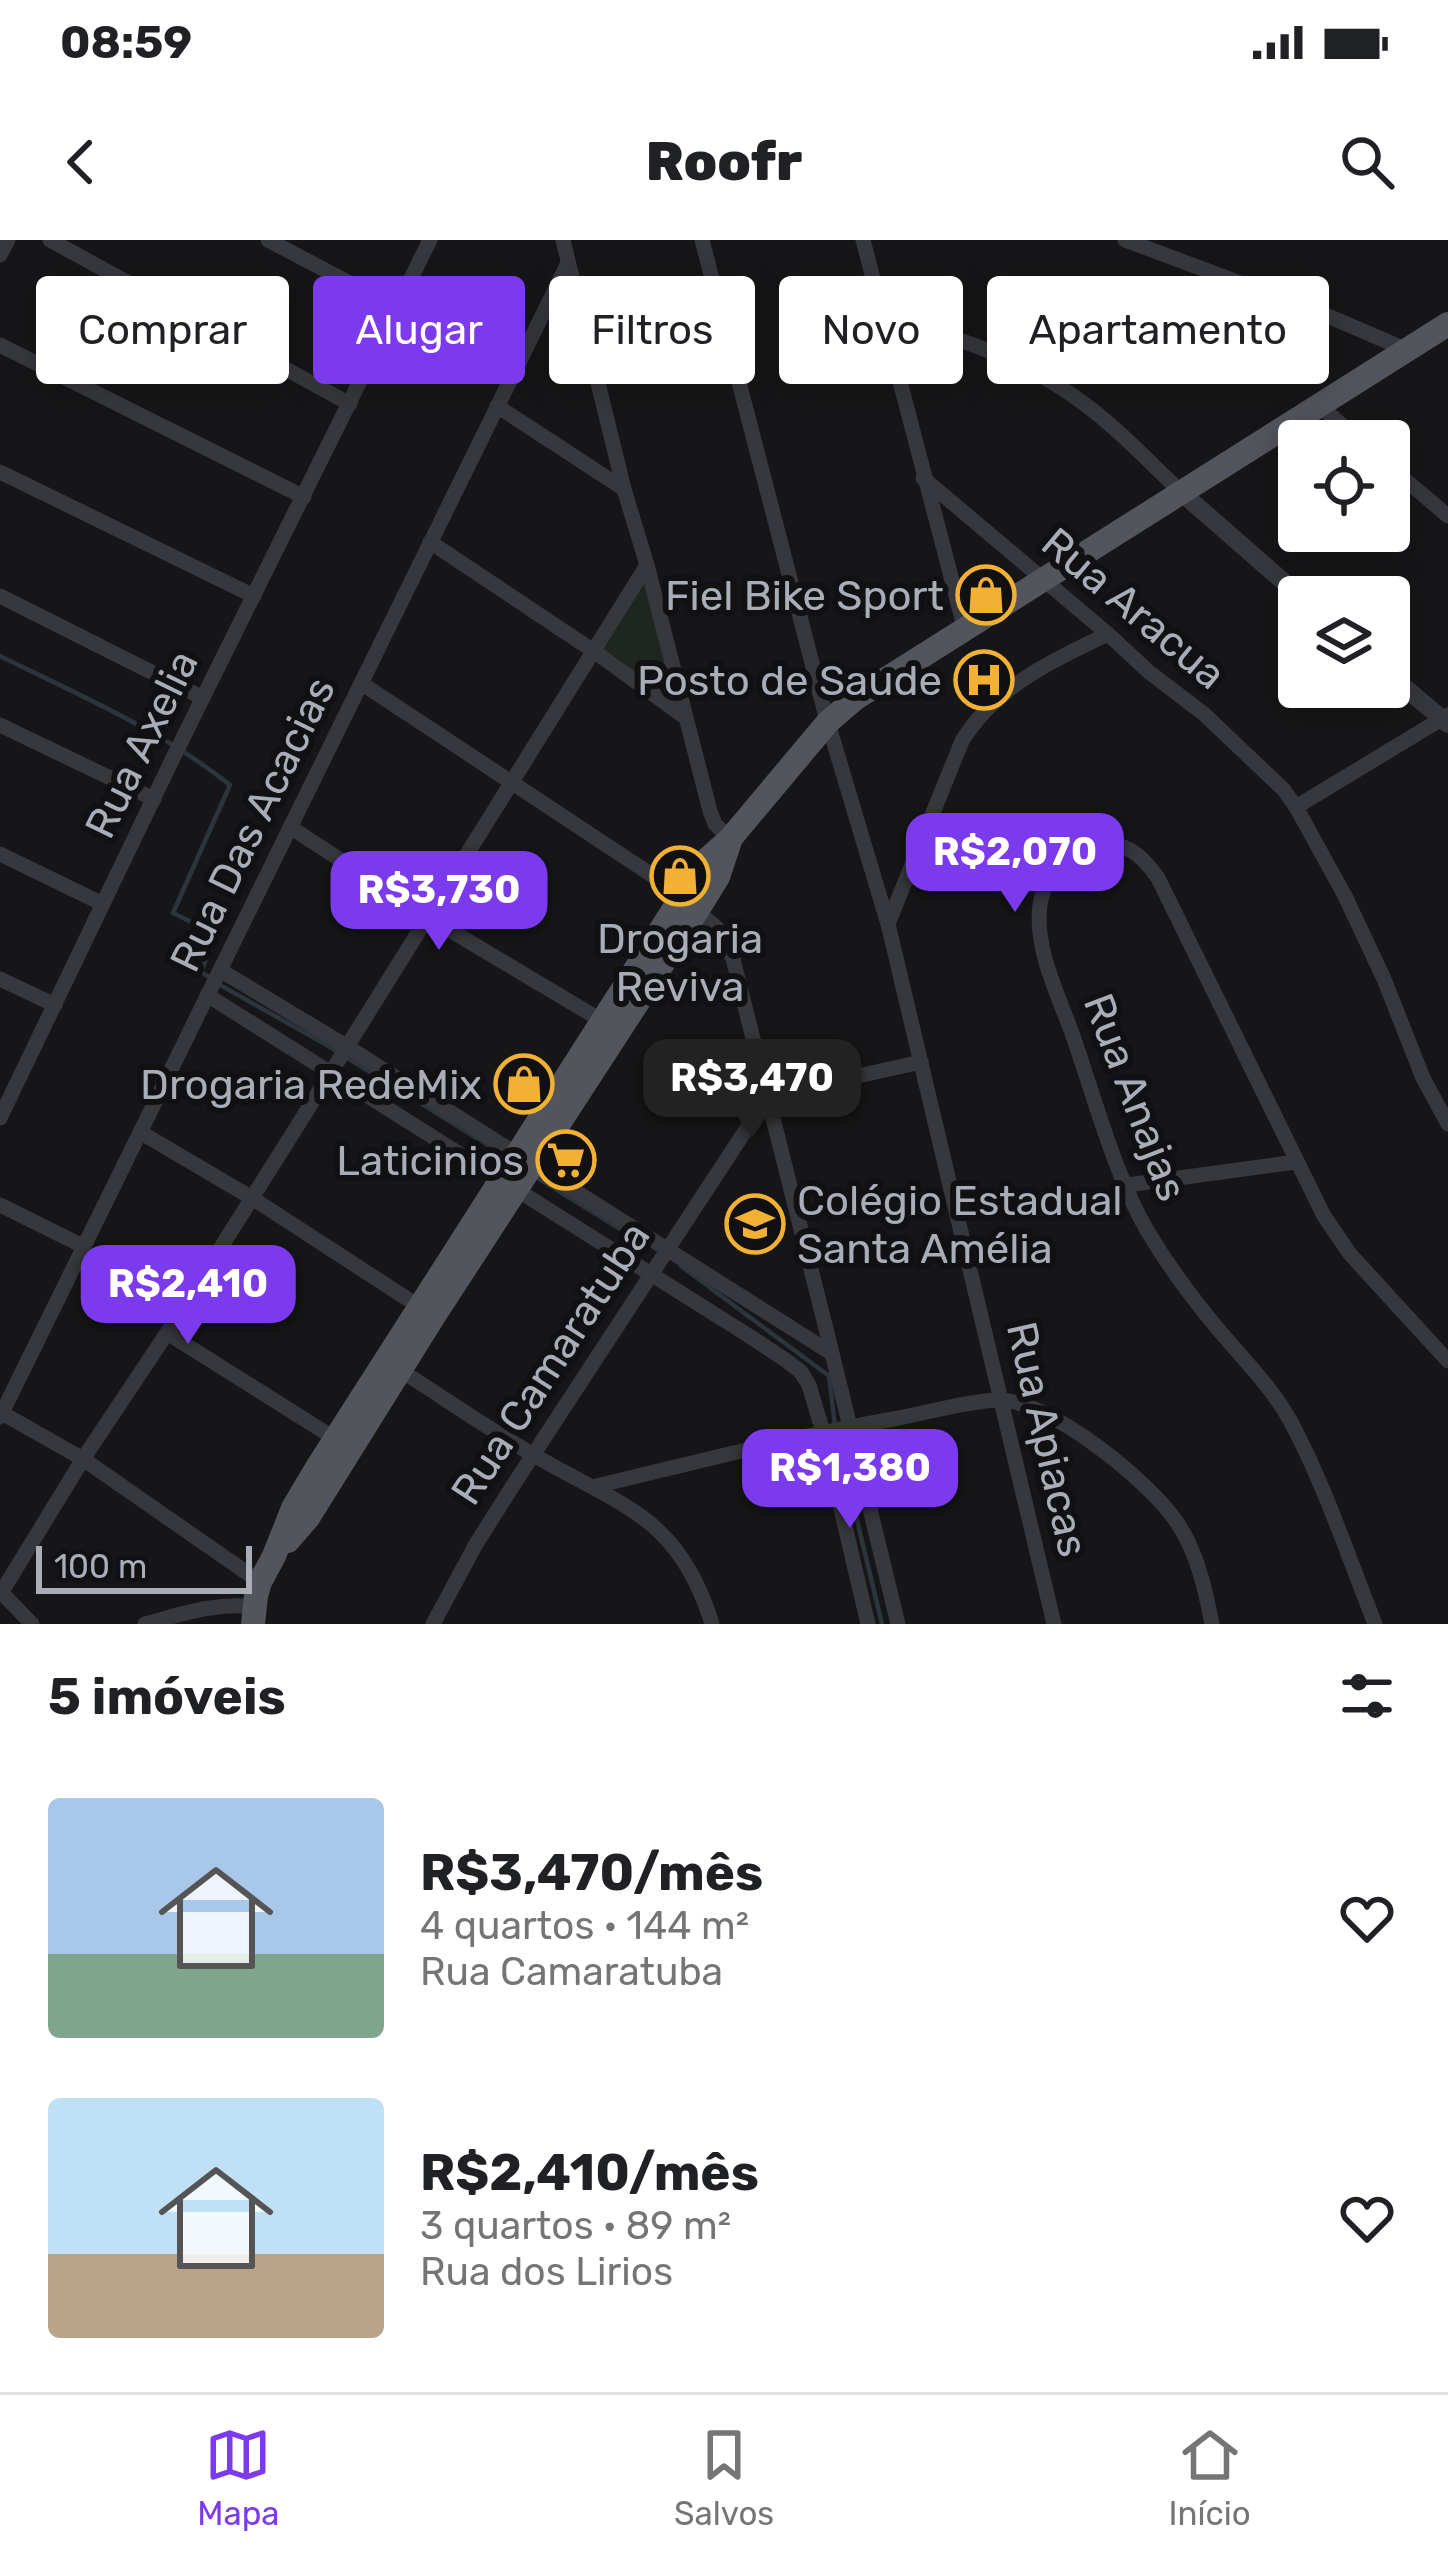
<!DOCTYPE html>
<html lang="pt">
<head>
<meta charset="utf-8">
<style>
	:root { --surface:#fff; --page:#f6f6f6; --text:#202124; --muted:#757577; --line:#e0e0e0; --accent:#7c3aed }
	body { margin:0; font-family:Rubik,sans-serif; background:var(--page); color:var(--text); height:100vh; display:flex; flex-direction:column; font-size:45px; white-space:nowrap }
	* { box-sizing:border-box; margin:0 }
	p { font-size:39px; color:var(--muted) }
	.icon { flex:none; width:66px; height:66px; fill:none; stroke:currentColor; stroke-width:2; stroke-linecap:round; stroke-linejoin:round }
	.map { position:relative; height:1384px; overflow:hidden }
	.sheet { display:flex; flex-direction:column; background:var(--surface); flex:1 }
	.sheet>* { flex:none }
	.guide { position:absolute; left:36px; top:36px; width:1377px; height:108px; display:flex; gap:24px }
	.buttons { position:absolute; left:1278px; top:180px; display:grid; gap:24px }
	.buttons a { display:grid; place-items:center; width:132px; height:132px; border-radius:12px; background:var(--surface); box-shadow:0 6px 30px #0003; font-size:60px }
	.scale { position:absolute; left:36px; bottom:30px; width:216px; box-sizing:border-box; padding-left:12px; border:6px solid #a8adb8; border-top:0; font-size:33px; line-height:42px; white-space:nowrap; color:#a8adb8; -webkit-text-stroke:9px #111113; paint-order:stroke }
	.price { position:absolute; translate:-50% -102px; padding:0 27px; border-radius:24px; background:var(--accent); color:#fff; font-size:39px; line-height:78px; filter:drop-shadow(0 3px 6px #0008) }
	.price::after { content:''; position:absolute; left:50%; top:72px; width:36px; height:27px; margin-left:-18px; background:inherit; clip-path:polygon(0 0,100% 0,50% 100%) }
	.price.active { background:#222; color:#fff }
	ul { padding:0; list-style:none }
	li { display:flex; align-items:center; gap:36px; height:300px; padding:0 48px }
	li span { display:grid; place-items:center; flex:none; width:336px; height:240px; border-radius:12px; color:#555 }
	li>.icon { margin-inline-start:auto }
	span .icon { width:144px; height:144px; fill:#fffc; stroke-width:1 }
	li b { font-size:51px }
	h2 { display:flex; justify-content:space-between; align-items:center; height:144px; padding:0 48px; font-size:51px }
	.chip { padding:0 42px; border-radius:12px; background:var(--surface); box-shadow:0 6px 30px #0003; font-size:42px; line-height:108px }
	.chip.active { background:var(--accent); color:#fff }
	.status { display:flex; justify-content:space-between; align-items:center; height:84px; padding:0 60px; background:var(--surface); direction:ltr }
	.status svg { height:33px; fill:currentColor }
	header { display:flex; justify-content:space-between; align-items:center; height:156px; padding:0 48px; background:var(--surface); font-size:54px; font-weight:800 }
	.dock { display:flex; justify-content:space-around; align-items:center; height:168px; border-top:3px solid var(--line); background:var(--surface); font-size:33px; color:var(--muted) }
	.dock a { display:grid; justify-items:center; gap:6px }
	.dock .active { color:var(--accent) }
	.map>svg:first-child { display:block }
	.green { fill:#1e261f }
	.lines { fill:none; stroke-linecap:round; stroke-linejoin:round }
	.stream { stroke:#2c353c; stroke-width:4.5 }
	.minor { stroke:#37383d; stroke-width:15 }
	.tertiary { stroke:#37383d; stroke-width:18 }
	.primary { stroke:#53555c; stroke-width:24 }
	.labels { text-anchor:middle; stroke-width:12; stroke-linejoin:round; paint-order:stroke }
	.poi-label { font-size:42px; fill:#a8adb8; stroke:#111113; text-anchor:end }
	.street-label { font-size:42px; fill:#a8adb8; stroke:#111113 }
</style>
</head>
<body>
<div class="status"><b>08:59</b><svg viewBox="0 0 49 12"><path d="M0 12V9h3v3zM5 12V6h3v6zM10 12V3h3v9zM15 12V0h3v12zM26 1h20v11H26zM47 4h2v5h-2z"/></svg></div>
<header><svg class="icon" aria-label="back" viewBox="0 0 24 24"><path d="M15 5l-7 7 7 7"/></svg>Roofr<svg class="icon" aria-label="search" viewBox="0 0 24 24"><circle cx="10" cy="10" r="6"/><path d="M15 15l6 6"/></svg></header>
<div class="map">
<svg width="1448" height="1384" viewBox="0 0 1448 1384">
	<rect width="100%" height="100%" fill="#161618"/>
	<path class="green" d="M648,327l36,141 -88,-57z"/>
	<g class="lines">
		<g class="stream">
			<path d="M0,416c79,39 161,74 230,129l-57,128 43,21 -15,38 10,6"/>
			<path d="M220,745l105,59 168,104"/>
			<path d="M533,935l97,60"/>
			<path d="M681,1026l148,110 6,50"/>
			<path d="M837,1197l45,187"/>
		</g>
		<g class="minor">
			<path d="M50,0l300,164"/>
			<path d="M268,0l127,67"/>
			<path d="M563,0l61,249 23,76 63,246 5,13 15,15"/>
			<path d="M702,0l123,473 63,211 166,700"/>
			<path d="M863,0l102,390"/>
			<path d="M1125,0l196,73 86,37"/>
			<path d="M0,15l8,-15"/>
			<path d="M884,79c67,15 131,37 188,76 40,27 75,65 110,98"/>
			<path d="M0,105l304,152"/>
			<path d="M497,166l127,83"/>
			<path d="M1320,166l40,35"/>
			<path d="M1389,226l59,50"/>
			<path d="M0,232l254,124"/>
			<path d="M923,238l185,156 41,38 55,42 80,76 12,17 49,89 39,83 39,99 25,46"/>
			<path d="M430,302l165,110 91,66"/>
			<path d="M0,356l203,102"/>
			<path d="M361,443l321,212"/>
			<path d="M0,485l154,74"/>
			<path d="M1296,567l152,-92"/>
			<path d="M290,587l138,90 181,108"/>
			<path d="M0,614l103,50"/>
			<path d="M697,671l20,17 16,31c56,221 112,443 165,665"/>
			<path d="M888,684l74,-183c34,-55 90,-80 146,-107"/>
			<path d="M220,730l126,76 485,307"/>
			<path d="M0,739l55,26"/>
			<path d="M207,755l536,337 44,29 14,11 8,13 14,47 45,192"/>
			<path d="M0,878l172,-358 258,-520"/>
			<path d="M140,892l112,66 174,113"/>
			<path d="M1127,945l169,-23"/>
			<path d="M0,965l83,41"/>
			<path d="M167,1093l167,105"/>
			<path d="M400,1130c44,28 87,58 132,84 88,52 147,61 180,170"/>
			<path d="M2,1173l81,46 177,123"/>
			<path d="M0,1177l568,-1154"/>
			<path d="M596,1246c101,-24 201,-50 303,-68 31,-6 69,-17 99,-18 50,-1 151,81 178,121 21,30 29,67 36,103"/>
			<path d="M0,1351l32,33"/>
			<path d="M1,1353l82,-134 84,-126 163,-259 317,-509"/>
			<path d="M145,1384c37,-10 71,-22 109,-17"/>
			<path d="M433,1384l43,-80 38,-60 254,-388 153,-34"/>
			<path d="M1375,1384c-27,-68 -50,-138 -84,-202 -20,-36 -48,-63 -73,-93 -26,-31 -49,-62 -70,-97 -33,-56 -53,-133 -75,-196 -14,-40 -39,-87 -33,-131 6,-35 31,-63 68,-61 24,1 37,16 50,34l166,338 26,38 98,107"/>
		</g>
		<g class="tertiary">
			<path d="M1182,253l119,104"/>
			<path d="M1389,434l59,50"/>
		</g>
		<g class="primary">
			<path d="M288,1301l20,-23 126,-202 263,-405 21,-34 12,-36"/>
			<path d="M253,1384l3,-28 4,-14 14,-26 19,-48 25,-42 386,-604 26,-23 98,-117 28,-24 592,-374"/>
		</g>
	</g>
	<defs>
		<symbol id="shop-ring" viewBox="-11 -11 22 22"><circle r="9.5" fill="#111113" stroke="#f2b134" stroke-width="1.5"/><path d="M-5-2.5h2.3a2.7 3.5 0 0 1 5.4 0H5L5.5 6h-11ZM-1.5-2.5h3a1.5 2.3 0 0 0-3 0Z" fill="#f2b134"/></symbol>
		<symbol id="hospital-ring" viewBox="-11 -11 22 22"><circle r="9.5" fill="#111113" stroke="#f2b134" stroke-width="1.5"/><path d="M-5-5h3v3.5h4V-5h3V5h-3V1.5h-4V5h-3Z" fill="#f2b134"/></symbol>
		<symbol id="supermarket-ring" viewBox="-11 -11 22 22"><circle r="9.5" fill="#111113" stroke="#f2b134" stroke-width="1.5"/><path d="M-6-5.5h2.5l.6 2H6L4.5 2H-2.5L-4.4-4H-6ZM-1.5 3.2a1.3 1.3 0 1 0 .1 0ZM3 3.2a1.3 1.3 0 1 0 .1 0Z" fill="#f2b134"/></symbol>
		<symbol id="school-ring" viewBox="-11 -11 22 22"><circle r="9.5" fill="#111113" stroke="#f2b134" stroke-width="1.5"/><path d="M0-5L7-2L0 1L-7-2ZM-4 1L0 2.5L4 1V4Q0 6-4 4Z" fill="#f2b134"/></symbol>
	</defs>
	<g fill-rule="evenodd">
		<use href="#shop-ring" x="953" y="322" width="66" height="66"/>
		<use href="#hospital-ring" x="951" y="407" width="66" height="66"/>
		<use href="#shop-ring" x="647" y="603" width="66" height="66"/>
		<use href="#shop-ring" x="491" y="811" width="66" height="66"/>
		<use href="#supermarket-ring" x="533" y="887" width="66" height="66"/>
		<use href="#school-ring" x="722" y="951" width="66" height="66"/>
	</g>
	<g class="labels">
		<g class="poi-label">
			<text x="944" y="370">Fiel Bike Sport</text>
			<text x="942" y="455">Posto de Saude</text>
			<text x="680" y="713" text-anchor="middle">Drogaria<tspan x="680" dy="48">Reviva</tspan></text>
			<text x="482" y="859">Drogaria RedeMix</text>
			<text x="524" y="935">Laticinios</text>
			<text x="797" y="975" text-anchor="start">Colégio Estadual<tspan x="797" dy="48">Santa Amélia</tspan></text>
		</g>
		<g class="street-label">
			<text transform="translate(1134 368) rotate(40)" y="15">Rua Aracua</text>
			<text transform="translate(141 504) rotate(-64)" y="15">Rua Axelia</text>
			<text transform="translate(252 584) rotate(-64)" y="15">Rua Das Acacias</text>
			<text transform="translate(1136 857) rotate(69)" y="15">Rua Anajas</text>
			<text transform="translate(550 1123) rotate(-57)" y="15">Rua Camaratuba</text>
			<text transform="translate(1048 1199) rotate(77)" y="15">Rua Apiacas</text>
		</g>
	</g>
</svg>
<div class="buttons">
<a><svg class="icon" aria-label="locate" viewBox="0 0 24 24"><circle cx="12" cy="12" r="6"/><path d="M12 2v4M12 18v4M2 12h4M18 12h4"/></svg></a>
<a><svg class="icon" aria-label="layers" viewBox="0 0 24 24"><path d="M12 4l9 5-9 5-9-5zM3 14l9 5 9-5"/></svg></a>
</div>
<div class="scale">100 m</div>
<b class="price" style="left:1015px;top:675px">R$2,070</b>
<b class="price" style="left:439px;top:713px">R$3,730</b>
<b class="price active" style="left:752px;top:901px">R$3,470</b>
<b class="price" style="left:188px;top:1107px">R$2,410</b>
<b class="price" style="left:850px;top:1291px">R$1,380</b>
<div class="guide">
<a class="chip">Comprar</a>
<a class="chip active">Alugar</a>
<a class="chip">Filtros</a>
<a class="chip">Novo</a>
<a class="chip">Apartamento</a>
</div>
</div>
<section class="sheet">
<h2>5 imóveis<svg class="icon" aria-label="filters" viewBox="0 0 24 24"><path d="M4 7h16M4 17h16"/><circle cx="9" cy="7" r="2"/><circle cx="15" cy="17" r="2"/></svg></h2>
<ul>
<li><span style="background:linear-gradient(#a9c7e8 65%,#7fa58c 0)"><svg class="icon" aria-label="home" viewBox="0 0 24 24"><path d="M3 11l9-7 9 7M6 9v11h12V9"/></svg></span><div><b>R$3,470/mês</b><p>4 quartos · 144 m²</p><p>Rua Camaratuba</p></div><svg class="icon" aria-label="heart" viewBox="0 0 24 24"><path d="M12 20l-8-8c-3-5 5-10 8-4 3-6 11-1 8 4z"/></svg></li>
<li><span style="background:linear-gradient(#bfe0f5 65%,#b9a48a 0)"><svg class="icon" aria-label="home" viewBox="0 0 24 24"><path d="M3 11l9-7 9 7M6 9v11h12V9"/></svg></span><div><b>R$2,410/mês</b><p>3 quartos · 89 m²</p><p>Rua dos Lirios</p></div><svg class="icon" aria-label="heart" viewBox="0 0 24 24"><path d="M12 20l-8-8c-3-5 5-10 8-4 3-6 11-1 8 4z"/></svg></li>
</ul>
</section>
<nav class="dock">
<a class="active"><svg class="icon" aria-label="map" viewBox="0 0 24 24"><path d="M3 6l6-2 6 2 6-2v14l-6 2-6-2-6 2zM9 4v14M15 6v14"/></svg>Mapa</a>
<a><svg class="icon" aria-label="saved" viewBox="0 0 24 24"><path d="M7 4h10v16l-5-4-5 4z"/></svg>Salvos</a>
<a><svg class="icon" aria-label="home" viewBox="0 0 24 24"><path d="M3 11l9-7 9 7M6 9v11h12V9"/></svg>Início</a>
</nav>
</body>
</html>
